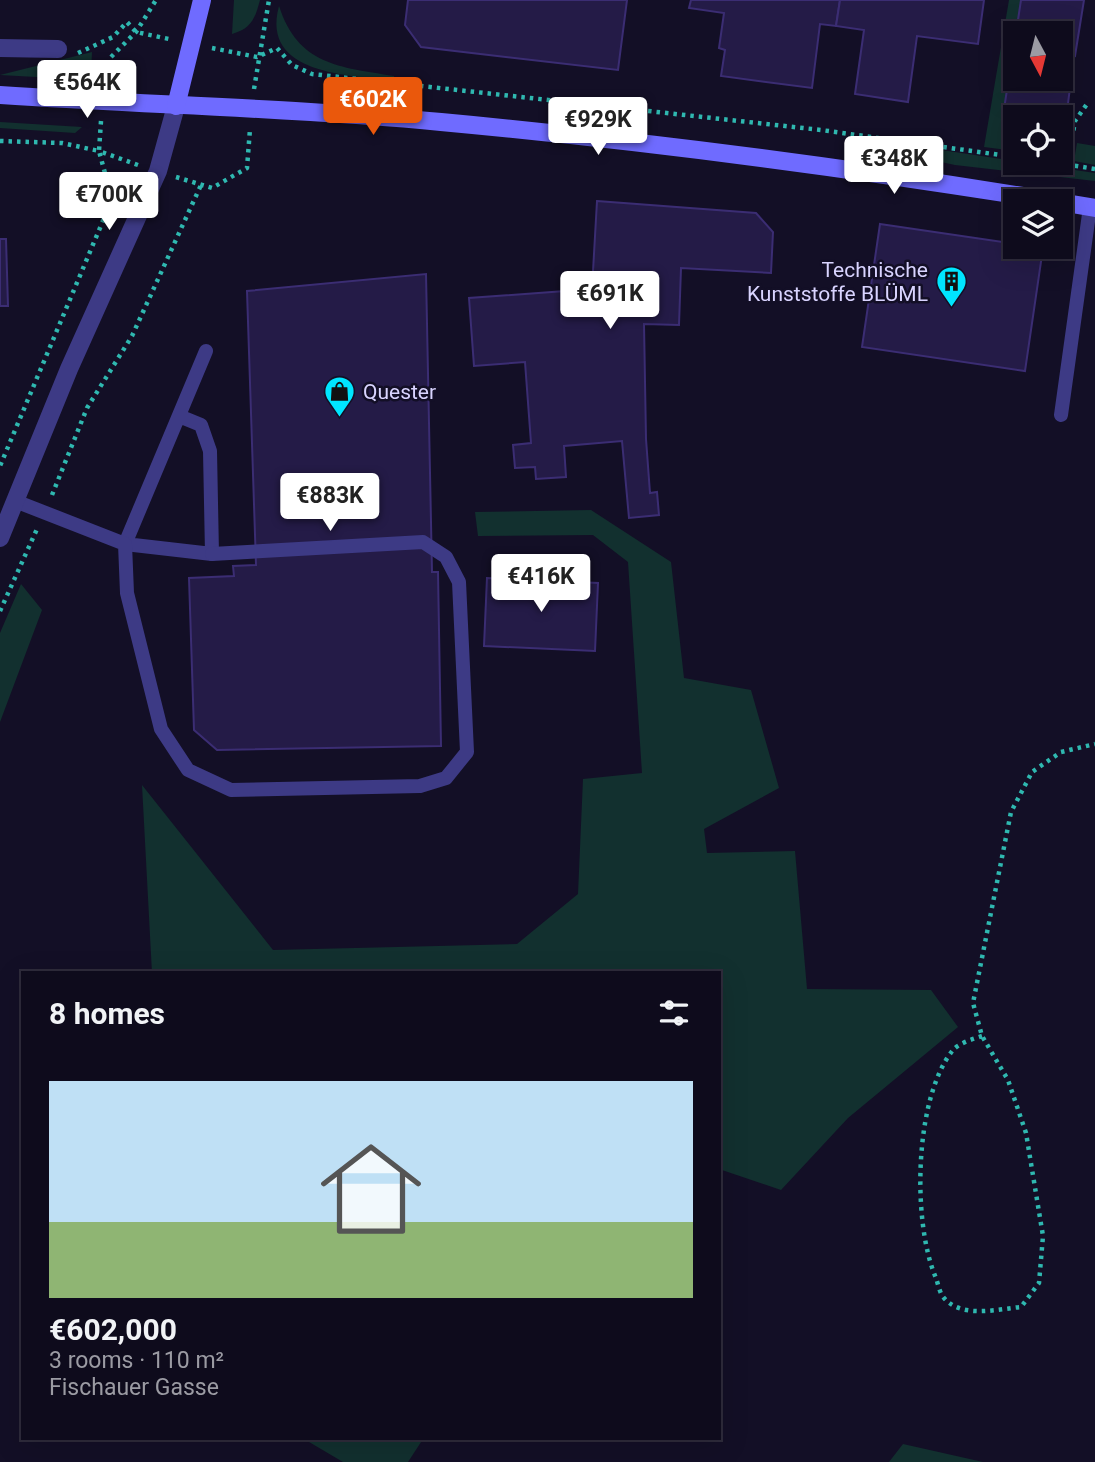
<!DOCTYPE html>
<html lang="en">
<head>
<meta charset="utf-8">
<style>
	:root { --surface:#0e0b1c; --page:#171425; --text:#f1f3f6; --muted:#9b9ba3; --line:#2e2b3b; --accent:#ea580c }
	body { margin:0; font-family:Roboto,sans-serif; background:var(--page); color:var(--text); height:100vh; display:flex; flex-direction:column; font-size:26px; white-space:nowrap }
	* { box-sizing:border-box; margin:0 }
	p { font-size:23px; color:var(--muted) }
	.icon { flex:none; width:38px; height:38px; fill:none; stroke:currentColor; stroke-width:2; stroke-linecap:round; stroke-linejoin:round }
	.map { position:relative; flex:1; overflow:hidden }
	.side { position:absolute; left:21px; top:971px; width:700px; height:469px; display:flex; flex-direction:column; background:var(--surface); border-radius:0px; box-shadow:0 7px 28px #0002,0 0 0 2px var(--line) }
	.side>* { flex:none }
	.needle { width:46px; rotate:173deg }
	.tools { position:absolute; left:1003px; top:21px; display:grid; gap:14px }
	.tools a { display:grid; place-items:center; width:70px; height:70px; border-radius:0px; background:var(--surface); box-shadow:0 7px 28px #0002,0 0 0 2px var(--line); font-size:35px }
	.price { position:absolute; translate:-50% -60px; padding:0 16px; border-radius:7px; background:#fff; color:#222; font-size:23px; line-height:46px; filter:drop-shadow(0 2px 4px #0008) }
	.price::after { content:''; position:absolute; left:50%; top:42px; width:21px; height:16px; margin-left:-10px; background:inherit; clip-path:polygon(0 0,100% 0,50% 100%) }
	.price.current { background:var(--accent); color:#fff }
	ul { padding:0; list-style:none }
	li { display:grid; align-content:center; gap:14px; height:371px; padding:0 28px }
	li+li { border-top:2px solid var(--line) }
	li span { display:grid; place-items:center; height:217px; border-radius:0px; color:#555 }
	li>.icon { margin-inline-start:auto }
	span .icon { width:126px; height:126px; fill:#fffc; stroke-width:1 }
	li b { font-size:30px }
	h2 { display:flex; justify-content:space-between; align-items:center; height:84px; padding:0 28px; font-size:30px }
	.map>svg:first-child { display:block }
	.green { fill:#12302f }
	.building { fill:#241b47; stroke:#3b2d73; stroke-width:2 }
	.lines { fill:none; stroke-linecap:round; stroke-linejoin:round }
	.path { stroke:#2fb8b0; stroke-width:4.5; stroke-dasharray:3.5 5; stroke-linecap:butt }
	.service { stroke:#3d3a85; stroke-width:14 }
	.minor { stroke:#3d3a85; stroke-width:18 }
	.tertiary { stroke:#3d3a85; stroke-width:18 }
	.secondary { stroke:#6f6bff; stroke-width:18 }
	.labels { text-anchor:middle; stroke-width:5; stroke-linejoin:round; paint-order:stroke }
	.poi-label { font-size:21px; fill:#d9d4ff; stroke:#130f26; text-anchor:end }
</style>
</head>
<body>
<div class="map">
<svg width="1095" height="1462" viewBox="0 0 1095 1462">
	<rect width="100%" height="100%" fill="#130f26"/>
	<g class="green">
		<path d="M234,0h26c-5,19 -9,29 -28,34z"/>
		<path d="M1009,0h12c-6,41 -10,80 -19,122l4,5 9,2v22l-31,-4z"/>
		<path d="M279,6c19,59 60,61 115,70v5c-44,-6 -134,-6 -115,-75z"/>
		<path d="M92,52l-1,21 -37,5 -54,-3z"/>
		<path d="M0,122l82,5 -7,6 -75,-5z"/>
		<path d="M848,136l247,37v8l-140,-16 -105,-22z"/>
		<path d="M1077,143l18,3v19l-21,-4z"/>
		<path d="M591,510l80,52 13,116 67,12 28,98 -75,41 3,24 88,-2 12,138 124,1 27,37 -110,91 -67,72 -62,-21v-196h-567l-10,-188 131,165 244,-6 61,-50 5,-115 59,-6 -14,-211 -35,-27 -115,1 -3,-24z"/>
		<path d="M21,584l21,26 -42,112v-89z"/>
		<path d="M304,1439h119l-15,23h-65z"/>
		<path d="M903,1444l80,18h-94z"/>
	</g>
	<g class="building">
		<path d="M408,0h219l-9,70 -197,-23 -16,-22z"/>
		<path d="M691,0h149l-4,26 -16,-2 -8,64 -91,-12 4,-26 -6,-2 5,-35 -35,-5z"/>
		<path d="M840,0h144l-6,44 -61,-8 -9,66 -53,-8 9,-64 -28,-4z"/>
		<path d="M1021,0h63l-9,56 -13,-2 -2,9v-30h-44z"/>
		<path d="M1015,62v17h45v-12l12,5 -8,63 -4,1v-19h-45v12l-9,-2 -4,-5 9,-58z"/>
		<path d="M597,201l159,12 17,19 -2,41 -90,-5 -2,57 -35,-1 2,115 4,54 7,-1 2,23 -30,3 -7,-77 -58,5 2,31 -30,2 -1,-12 -20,1 -2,-23 18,-2 -6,-81 -51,4 -5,-68 123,-9z"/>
		<path d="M880,224l163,24 -18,123 -163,-24z"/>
		<path d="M0,239h6l2,67h-8z"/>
		<path d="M426,274l6,298h6l3,174 -224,4 -23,-20 -5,-152 45,-2 -1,-10 23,-1 -9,-274z"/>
		<path d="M487,578l111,5 -3,68 -111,-5z"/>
	</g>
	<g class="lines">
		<g class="path">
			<path d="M212,48l45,9 20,-9 15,17 20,9 509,56 194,27"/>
			<path d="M78,53l35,-16 14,-15 9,10 33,7"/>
			<path d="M105,81l3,-21 28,-28 20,-32"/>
			<path d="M254,89l15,-89"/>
			<path d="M101,121l-2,30 39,14"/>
			<path d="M0,141l62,2 37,8 10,37 -4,28 -105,250"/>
			<path d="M1058,163l37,6"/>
			<path d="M1068,164l7,-43 12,-17"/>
			<path d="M176,177l36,11 35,-20 3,-39"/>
			<path d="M52,495l35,-87 45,-72 69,-151"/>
			<path d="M0,611l37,-82"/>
			<path d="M982,1036c-9,3 -23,7 -29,14 -39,48 -41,173 -17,228 2,6 4,16 8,20 18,21 54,11 77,9l18,-24 4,-47 -17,-103 -18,-53 -26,-44 -9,-33 38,-191 21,-40 29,-20 34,-8"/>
		</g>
		<g class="service">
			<path d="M1061,415l29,-208"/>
			<path d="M179,416l22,9 9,26 2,103 -87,-10 81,-193"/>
			<path d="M15,501l110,43 2,49 34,136 27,41 43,20 189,-4 26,-8 21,-26 -8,-170 -13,-25 -23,-15 -211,12"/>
		</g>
		<path class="minor" d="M0,48l58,1"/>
		<path class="tertiary" d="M0,538l69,-169 89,-198 18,-65"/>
		<g class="secondary">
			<path d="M0,95c147,10 295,13 441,27 205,19 409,46 613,79"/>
			<path d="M176,106l26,-106"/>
			<path d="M1060,202l35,6"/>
		</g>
	</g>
	<defs>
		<symbol id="building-pin" viewBox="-11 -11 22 30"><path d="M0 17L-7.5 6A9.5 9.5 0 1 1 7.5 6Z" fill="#00e5ff" stroke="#130f26"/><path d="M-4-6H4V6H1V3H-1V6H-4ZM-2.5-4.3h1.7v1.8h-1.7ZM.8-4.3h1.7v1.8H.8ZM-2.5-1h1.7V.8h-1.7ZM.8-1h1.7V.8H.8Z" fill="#111"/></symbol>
		<symbol id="shop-pin" viewBox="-11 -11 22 30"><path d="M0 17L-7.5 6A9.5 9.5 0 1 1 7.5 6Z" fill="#00e5ff" stroke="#130f26"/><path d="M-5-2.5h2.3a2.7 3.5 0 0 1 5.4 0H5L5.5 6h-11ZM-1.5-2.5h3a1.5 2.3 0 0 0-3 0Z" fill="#111"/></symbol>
	</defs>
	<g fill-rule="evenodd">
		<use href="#building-pin" x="934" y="264" width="35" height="47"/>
		<use href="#shop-pin" x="322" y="374" width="35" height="47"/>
	</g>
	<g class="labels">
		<g class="poi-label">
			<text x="928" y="277">Technische<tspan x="928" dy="24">Kunststoffe BLÜML</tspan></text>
			<text x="363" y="399" text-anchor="start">Quester</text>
		</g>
	</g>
</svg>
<div class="tools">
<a><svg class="needle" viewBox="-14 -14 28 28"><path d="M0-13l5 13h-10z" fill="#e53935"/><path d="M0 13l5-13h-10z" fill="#9b9ba3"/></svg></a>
<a><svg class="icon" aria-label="locate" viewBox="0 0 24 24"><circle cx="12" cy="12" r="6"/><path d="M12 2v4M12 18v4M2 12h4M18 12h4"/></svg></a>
<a><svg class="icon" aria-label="layers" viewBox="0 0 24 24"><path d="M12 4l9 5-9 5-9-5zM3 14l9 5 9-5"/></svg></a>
</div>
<b class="price" style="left:87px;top:120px">€564K</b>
<b class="price current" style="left:373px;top:137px">€602K</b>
<b class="price" style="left:598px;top:157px">€929K</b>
<b class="price" style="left:894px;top:196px">€348K</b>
<b class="price" style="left:109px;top:232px">€700K</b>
<b class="price" style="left:610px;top:331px">€691K</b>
<b class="price" style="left:330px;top:533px">€883K</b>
<b class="price" style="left:541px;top:614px">€416K</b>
<section class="side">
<h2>8 homes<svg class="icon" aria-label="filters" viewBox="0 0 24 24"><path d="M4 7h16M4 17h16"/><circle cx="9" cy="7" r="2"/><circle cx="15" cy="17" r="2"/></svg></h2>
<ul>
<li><span style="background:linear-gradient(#bfe0f5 65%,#8fb573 0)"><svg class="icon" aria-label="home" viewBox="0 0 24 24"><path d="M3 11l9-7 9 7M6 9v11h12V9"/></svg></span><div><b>€602,000</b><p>3 rooms · 110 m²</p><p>Fischauer Gasse</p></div></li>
</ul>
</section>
</div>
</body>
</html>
